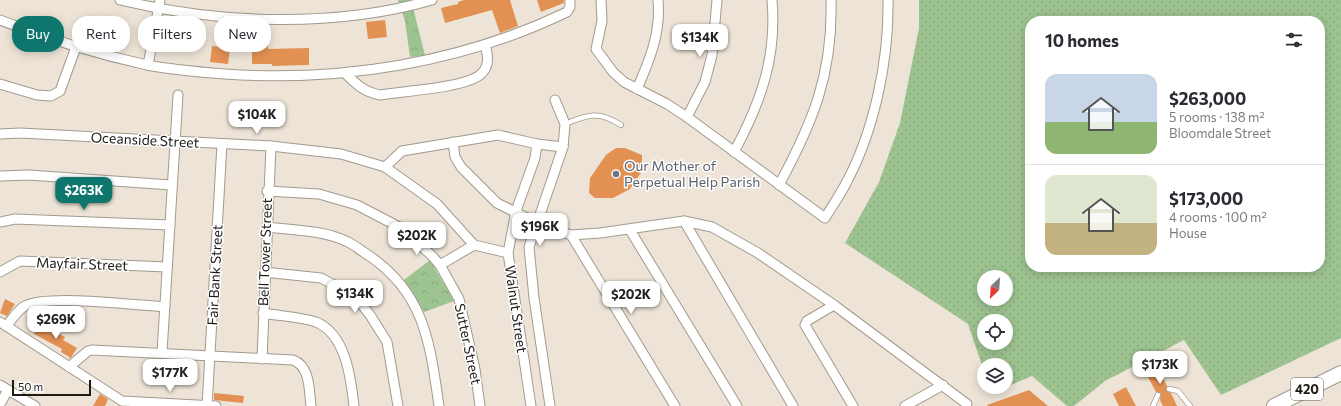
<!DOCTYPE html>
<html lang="en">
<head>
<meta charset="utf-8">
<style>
	:root { --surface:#fff; --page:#f2f2f3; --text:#2b2b33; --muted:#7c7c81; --line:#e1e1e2; --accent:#0f766e }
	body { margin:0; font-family:Commissioner,sans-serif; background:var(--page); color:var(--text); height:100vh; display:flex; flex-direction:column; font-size:15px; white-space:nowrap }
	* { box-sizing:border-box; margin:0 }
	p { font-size:13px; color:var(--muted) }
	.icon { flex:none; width:22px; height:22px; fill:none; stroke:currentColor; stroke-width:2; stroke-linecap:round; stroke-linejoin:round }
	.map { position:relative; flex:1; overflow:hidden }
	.side { position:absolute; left:1025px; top:16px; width:300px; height:256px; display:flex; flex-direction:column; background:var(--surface); border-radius:16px; box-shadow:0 2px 10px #0003 }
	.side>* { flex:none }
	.hud { position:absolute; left:12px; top:16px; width:380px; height:36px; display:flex; gap:8px }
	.needle { width:26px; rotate:205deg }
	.fabs { position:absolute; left:977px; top:270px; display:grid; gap:8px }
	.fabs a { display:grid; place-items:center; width:36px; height:36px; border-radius:50%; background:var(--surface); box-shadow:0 2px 10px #0003; font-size:20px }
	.scale { position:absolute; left:12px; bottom:10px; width:79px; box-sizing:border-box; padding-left:4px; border:2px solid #1e1b16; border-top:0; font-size:11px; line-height:14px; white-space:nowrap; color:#1e1b16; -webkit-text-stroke:3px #fff; paint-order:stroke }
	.price { position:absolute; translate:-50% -34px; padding:0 9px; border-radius:8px; background:#fff; color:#222; font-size:13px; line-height:26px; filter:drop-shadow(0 1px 2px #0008) }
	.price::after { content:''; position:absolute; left:50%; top:24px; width:12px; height:9px; margin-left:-6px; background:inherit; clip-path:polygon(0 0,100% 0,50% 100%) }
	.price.current { background:var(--accent); color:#fff }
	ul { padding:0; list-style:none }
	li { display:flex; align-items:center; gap:12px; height:100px; padding:0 20px }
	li+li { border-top:1px solid var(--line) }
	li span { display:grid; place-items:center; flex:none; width:112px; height:80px; border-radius:12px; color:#555 }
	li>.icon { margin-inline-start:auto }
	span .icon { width:48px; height:48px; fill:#fffc; stroke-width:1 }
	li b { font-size:17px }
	h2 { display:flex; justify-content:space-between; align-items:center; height:48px; padding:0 20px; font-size:17px }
	.chip { padding:0 14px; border-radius:16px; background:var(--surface); box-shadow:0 2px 10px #0003; font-size:14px; line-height:36px }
	.chip.current { background:var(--accent); color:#fff }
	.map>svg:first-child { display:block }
	.grass { fill:url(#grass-dots); fill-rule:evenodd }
	.park { fill:url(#park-crowns) }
	.building { fill:#e39153 }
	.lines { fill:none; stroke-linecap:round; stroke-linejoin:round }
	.lane-casing { stroke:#a29a8d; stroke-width:6 }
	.street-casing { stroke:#a29a8d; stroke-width:11 }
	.primary-casing { stroke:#a29a8d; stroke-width:16 }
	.lane { stroke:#fff; stroke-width:4.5 }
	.street { stroke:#fff; stroke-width:9 }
	.primary { stroke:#fff; stroke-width:14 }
	.worship-dot { fill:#6b7280; stroke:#fff; stroke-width:1.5 }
	.labels { text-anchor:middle; stroke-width:3; stroke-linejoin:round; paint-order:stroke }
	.shield { fill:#fff; stroke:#625f5c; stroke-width:1 }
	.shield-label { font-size:13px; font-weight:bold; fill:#1e1b16 }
	.street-label { font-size:14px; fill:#1e1b16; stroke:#fff }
	.worship-label { font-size:14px; fill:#5b616d; stroke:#fff; text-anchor:start }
</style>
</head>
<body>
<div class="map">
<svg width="1341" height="406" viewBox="0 0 1341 406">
	<defs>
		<pattern id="grass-dots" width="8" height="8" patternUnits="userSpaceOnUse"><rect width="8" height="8" fill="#9dc391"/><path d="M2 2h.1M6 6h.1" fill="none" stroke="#87a77c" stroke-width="1.8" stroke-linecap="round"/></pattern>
		<pattern id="park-crowns" width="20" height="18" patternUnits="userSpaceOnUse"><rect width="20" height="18" fill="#9dc391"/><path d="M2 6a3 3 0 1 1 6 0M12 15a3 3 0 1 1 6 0" fill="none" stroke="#87a77c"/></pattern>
	</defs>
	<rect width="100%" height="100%" fill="#ede4d7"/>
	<path class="grass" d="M919,0h422v338l-120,57 -37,-55 -79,41 -31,25h-7l-35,-30 -40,17 -2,-6h16v-22h-22v6l-16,-47 -123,-81 34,-61 21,-59 19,-95zM1030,21h290v246h-290zM984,277h22v22h-22zM984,321h22v22h-22z"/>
	<g class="park">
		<path d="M398,0h13l14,55 -15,2 -5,-36z"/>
		<path d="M430,260l24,41 -30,11 -20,-32z"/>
	</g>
	<g class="building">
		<path d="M464,0h46l8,26 -18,7 -8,-23 -47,13 -4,-15 17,-4v-2z"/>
		<path d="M537,0h27v3l-23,9z"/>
		<path d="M385,20l2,17 -19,2 -2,-17z"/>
		<path d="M231,30h37v19l41,-1v17l-37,1v-2h-20v-16l-22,-1z"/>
		<path d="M212,46l18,2 -2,16 -18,-2z"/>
		<path d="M616,148h9l17,7v16l-12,18 -17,9h-18l-6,-5 1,-15 16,-23z"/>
		<path d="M5,299l10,5 -8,12 -7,-3z"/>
		<path d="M39,324l26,13 -2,3 14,8 -5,8 -1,2 -10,-6 1,-3 -28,-15z"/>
		<path d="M1155,362l12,24 -1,4 5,3 6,13h-14l-3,-6 1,-7 -5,-1 -13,-24z"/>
		<path d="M1126,387l10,19h-17l-6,-12z"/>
		<path d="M1029,390l19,16h-60l-1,-1z"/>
		<path d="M214,393l30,3 -1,7 -29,-3z"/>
		<path d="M100,394l8,5 -3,7h-12z"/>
	</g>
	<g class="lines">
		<defs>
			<g id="lane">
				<path d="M565,124c24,-10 34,-13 56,1"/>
				<path d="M1169,389l9,2 12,15"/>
				<path d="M1153,406l5,-11"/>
			</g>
			<g id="street">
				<path d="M120,0c98,24 215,28 312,0"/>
				<path d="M601,0l1,21 -6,28 17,23 11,10 43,22 20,13 138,101c6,-10 13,-20 19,-31 30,-54 45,-126 44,-187"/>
				<path d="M0,20c48,19 97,34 147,45 26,5 52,7 78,9 117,8 236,-11 342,-62l3,-5v-7"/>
				<path d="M148,65l12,-65"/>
				<path d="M345,73c11,11 19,19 35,22 23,-4 86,-7 101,-21 9,-8 7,-19 4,-29"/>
				<path d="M0,84l37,11 14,1 9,-5 16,-44"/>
				<path d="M637,89c13,-30 24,-56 21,-89"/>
				<path d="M687,117l18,-35 7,-27 5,-55"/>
				<path d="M0,134l20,-1 251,13 70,8 44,13 52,37 37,41"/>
				<path d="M453,142l2,15 6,10 36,36 40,20 34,12 29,-2 84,-12 28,6 46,26 76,52 133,99"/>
				<path d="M734,152c27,-50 43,-95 38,-152"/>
				<path d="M385,167l17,-16 96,-16 39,9 26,3"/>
				<path d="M0,176l29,-1 142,10"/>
				<path d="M779,185c34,-63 54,-111 52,-185"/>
				<path d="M267,191l52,3 38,11 46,24 29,27 8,9 19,34 16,70 5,37"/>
				<path d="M684,221l109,185"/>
				<path d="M0,222l15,-3 155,6"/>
				<path d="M267,227c26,3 57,3 81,15 7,3 13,9 20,13 57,38 62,89 71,151"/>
				<path d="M630,230l107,176"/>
				<path d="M571,235l104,171"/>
				<path d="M440,265l34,-20 34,8"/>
				<path d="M0,272l20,-11 147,6"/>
				<path d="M264,272l57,6 34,18 15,19 17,27 11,64"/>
				<path d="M834,305l-27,16 -2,4 48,81"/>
				<path d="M263,313c17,3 37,4 53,9 30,12 35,57 38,84"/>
				<path d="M0,322l122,79 94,5"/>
				<path d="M6,326c6,-6 12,-17 19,-20 21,-12 111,-1 140,1"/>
				<path d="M162,352l16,-257"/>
				<path d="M262,359l9,-213"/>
				<path d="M69,367l19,-16 4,-1 201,10c17,6 16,29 18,46"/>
				<path d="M0,385l35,21"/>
				<path d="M0,404l8,-14"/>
				<path d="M207,406l15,-262"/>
				<path d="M531,406l-23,-153 8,-42 19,-53 2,-14"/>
				<path d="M550,406l-16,-108 -5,-51 34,-100 2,-23 -10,-24"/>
				<path d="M905,406l38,-21"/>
			</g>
			<path id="primary" d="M1274,406l67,-33"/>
		</defs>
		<use href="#lane" class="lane-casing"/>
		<use href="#street" class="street-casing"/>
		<use href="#primary" class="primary-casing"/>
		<use href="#lane" class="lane"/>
		<use href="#street" class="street"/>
		<use href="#primary" class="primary"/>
	</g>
	<circle class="worship-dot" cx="616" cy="174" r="4"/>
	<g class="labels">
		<rect class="shield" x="1291" y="378" width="32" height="22" rx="3"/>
		<g class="shield-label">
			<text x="1307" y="394">420</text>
		</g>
		<g class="street-label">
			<text transform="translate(145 140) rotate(3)" y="5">Oceanside Street</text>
			<text transform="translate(265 252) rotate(-88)" y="5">Bell Tower Street</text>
			<text transform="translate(82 264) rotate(2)" y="5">Mayfair Street</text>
			<text transform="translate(215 275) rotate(-87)" y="5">Fair Bank Street</text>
			<text transform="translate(516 309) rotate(82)" y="5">Walnut Street</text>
			<text transform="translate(468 344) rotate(78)" y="5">Sutter Street</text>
		</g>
		<g class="worship-label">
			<text x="624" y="171">Our Mother of<tspan x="624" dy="16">Perpetual Help Parish</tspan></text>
		</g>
	</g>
</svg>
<div class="fabs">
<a><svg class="needle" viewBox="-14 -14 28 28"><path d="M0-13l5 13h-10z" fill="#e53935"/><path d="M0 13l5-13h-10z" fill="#7c7c81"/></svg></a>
<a><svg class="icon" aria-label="locate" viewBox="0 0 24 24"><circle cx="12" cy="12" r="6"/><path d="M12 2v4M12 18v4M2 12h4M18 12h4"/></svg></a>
<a><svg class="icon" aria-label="layers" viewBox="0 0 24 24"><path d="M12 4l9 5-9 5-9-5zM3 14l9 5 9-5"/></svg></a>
</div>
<div class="scale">50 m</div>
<b class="price" style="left:700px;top:58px">$134K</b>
<b class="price" style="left:257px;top:135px">$104K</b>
<b class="price current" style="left:84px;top:211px">$263K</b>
<b class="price" style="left:540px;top:247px">$196K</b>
<b class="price" style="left:417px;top:256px">$202K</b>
<b class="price" style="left:355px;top:314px">$134K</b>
<b class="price" style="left:631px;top:315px">$202K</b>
<b class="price" style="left:56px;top:340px">$269K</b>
<b class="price" style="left:1160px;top:385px">$173K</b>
<b class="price" style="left:170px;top:393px">$177K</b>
<div class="hud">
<a class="chip current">Buy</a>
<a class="chip">Rent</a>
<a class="chip">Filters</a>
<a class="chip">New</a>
</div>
<section class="side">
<h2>10 homes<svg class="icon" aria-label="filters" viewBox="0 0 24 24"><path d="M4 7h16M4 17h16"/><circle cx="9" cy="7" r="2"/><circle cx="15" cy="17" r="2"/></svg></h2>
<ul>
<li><span style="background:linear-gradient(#c9d6e8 60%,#8fb573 0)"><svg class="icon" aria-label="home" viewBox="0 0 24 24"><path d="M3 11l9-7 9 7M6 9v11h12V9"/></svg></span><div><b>$263,000</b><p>5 rooms · 138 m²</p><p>Bloomdale Street</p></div></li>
<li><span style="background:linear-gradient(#dfe7d0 60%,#c2b280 0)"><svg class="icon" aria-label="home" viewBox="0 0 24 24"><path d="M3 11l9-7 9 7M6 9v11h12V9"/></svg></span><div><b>$173,000</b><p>4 rooms · 100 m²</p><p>House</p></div></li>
</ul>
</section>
</div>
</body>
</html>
